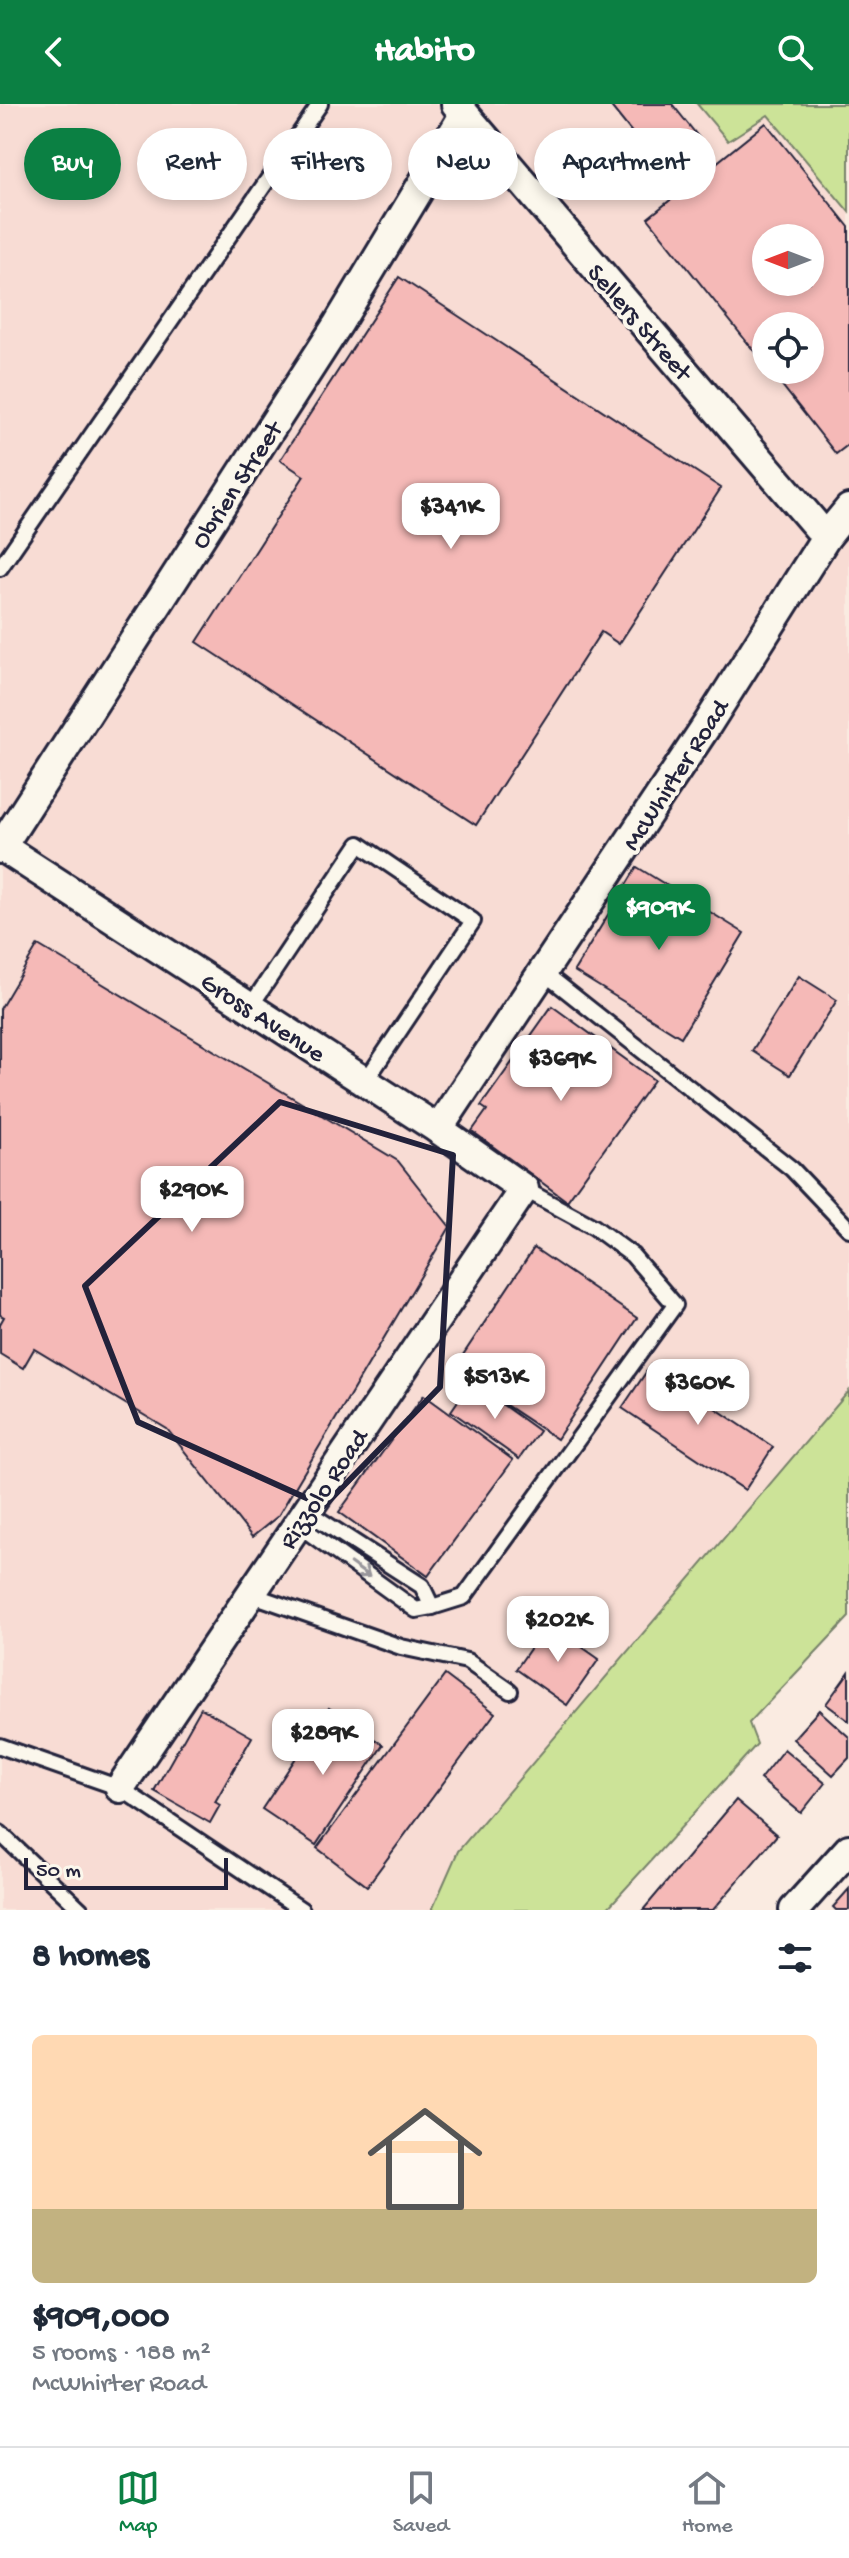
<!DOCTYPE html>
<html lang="en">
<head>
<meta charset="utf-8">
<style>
	:root { --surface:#fff; --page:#f2f2f3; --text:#1f2937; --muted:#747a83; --line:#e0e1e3; --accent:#0b8043 }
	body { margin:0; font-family:"Gochi Hand",sans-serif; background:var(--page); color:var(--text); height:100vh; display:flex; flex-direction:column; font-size:30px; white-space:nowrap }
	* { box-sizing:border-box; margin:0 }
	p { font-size:26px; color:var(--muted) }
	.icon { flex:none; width:44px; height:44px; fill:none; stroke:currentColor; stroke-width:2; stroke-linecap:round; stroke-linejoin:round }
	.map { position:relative; height:1806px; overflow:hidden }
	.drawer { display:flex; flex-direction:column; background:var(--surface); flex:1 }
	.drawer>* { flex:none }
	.hud { position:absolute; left:24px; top:24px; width:802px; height:72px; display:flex; gap:16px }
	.needle { width:52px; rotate:270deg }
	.fabs { position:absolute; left:752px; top:120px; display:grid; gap:16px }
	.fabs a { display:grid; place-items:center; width:72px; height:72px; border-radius:50%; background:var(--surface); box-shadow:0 4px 12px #0003; font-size:40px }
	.scale { position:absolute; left:24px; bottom:20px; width:204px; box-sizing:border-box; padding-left:8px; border:4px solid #22223b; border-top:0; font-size:22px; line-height:28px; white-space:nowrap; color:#22223b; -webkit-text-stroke:6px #fbf7ec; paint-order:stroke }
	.price { position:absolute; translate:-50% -68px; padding:0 18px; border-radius:16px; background:#fff; color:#222; font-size:26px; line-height:52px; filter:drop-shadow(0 2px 4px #0008) }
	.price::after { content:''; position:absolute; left:50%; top:48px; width:24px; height:18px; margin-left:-12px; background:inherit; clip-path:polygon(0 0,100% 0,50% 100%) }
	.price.current { background:var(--accent); color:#fff }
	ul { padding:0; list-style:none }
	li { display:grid; align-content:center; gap:16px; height:424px; padding:0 32px }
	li+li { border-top:2px solid var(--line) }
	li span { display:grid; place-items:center; height:248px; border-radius:12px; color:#555 }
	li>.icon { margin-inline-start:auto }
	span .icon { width:144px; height:144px; fill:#fffc; stroke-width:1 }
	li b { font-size:34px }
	h2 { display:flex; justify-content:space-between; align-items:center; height:96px; padding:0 32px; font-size:34px }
	.pill { padding:0 28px; border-radius:36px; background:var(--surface); box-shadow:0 4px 12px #0003; font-size:28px; line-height:72px }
	.pill.current { background:var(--accent); color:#fff }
	header { display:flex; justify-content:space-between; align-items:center; height:104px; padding:0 32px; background:var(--accent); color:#fff; font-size:36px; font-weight:800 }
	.dock { display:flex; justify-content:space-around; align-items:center; height:112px; border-top:2px solid var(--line); background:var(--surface); font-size:22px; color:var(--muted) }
	.dock a { display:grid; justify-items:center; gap:4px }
	.dock .current { color:var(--accent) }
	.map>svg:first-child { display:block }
	.built { fill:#f8dcd4; fill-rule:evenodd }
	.green { fill:#cce398; stroke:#77826a; stroke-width:2 }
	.building { fill:#f5b9b7; stroke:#22223b; stroke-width:2; fill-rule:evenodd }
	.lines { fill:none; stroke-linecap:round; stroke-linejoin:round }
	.service-casing { stroke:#22223b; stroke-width:20 }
	.minor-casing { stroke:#22223b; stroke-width:34 }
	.service { stroke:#fbf7ec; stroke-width:14 }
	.minor { stroke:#fbf7ec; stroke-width:28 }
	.oneway { stroke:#99979c }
	.marked { fill:none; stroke:#22223b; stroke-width:6; stroke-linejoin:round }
	.labels { text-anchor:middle; stroke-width:8; stroke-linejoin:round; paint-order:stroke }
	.street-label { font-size:26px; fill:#22223b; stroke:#fbf7ec }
</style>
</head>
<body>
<header><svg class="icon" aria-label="back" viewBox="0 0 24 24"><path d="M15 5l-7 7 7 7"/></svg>Habito<svg class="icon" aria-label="search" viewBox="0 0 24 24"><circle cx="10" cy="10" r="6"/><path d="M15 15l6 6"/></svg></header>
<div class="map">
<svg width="849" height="1806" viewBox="0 0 849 1806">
	<rect width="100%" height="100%" fill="#faebe1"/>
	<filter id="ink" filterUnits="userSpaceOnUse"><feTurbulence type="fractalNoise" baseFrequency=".0125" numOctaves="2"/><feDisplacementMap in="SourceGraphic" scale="16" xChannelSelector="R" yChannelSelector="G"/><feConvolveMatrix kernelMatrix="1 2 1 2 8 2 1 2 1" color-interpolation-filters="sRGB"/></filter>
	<g filter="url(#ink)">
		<path class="built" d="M0,0h697l31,37 40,-26 81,97v1179l-391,460 -26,59h-432zM766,134h44v44h-44zM766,222h44v44h-44z"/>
		<g class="green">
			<path d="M697,0h152v108l-81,-97 -40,26z"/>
			<path d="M849,1287v226l-100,106 8,21 -151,166h-174l26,-59z"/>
		</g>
		<g class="building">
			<path d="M609,0h63l36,45 -38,31z"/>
			<path d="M766,19l83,104v217l-13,10 -66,-84h40v-44h-44v40l-118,-148zM766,134h44v44h-44z"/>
			<path d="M399,173l322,211 -102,156 -18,-12 -125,193 -279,-183 107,-166 -24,-16z"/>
			<path d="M637,763l107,66 -63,104 -107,-66z"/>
			<path d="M38,841l360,216 52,66 -172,289 -26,21 -85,-108 -133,-80 -11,19 -23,-14v-30l4,-7 -4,-2v-306z"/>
			<path d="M799,872l38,24 -47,75 -38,-24z"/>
			<path d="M552,902l102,74 -87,121 -95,-70 15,-21 -6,-4z"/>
			<path d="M534,1144l103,70 -80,121 -104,-69z"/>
			<path d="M651,1261l122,82 -28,43 -123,-82z"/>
			<path d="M471,1278l68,49 -20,28 -68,-48z"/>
			<path d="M424,1291l89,65 -85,116 -89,-64z"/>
			<path d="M548,1519l51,36 -32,46 -51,-36z"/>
			<path d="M849,1568v49l-23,-17z"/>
			<path d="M445,1571l50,38 -128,173 -50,-38z"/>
			<path d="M201,1604l51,29 -37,65 5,3 -10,18 -56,-32z"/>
			<path d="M329,1604l54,37 -67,100 -54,-36z"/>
			<path d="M819,1606l30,27v21l-16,17 -40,-36z"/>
			<path d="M784,1645l41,34 -24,30 -41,-34z"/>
			<path d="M736,1696l41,35 -64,75h-70z"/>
			<path d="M849,1785v21h-13l-3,-3z"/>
		</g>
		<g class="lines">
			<defs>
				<g id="service">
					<path d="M0,464l320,-464"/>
					<path d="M543,868l249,197 57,60"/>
					<path d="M250,903l109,-163 114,77 -108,161"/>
					<path d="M297,1420l119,86 16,-3 -10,-21 -116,-75"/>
					<path d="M250,1490l151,53 66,14 43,30"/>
					<path d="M432,1503l32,-10 211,-292 -43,-50 -38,-28 -70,-38"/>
					<path d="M0,1642l120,42 182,122"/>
					<path d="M0,1729l81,77"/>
				</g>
				<g id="minor">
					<path d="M456,0l370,433"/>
					<path d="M2,743l436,282 86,60 -404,599"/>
					<path d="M0,745l338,-525 126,-209"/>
					<path d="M438,1025l269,-404 119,-188 23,-28"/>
					<path d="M794,1806l55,-61"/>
				</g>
			</defs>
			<use href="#service" class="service-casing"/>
			<use href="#minor" class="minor-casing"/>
			<use href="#service" class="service"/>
			<use href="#minor" class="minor"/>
		</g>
		<defs><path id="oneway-shaft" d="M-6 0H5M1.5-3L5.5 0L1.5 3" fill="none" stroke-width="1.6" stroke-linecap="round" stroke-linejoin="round" transform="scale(2)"/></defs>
		<use class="oneway" href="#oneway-shaft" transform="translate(360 1466) rotate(36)"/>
	</g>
	<path class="marked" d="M280,998l173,53 -13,232 -116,119 -186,-84 -53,-136z"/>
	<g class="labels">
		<g class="street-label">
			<text transform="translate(641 217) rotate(49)" y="9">Sellers Street</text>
			<text transform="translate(235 380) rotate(-57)" y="9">Obrien Street</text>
			<text transform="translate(674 670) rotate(-57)" y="9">McWhirter Road</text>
			<text transform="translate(264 912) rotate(33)" y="9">Gross Avenue</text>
			<text transform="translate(322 1384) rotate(-56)" y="9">Rizzolo Road</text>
		</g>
	</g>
</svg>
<div class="fabs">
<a><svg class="needle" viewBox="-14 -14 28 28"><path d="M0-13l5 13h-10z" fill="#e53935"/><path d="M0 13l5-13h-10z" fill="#747a83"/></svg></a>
<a><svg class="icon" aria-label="locate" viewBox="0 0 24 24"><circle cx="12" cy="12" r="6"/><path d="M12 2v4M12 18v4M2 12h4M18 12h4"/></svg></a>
</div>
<div class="scale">50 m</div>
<b class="price" style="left:451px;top:447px">$341K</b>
<b class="price current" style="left:659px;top:848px">$909K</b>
<b class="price" style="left:561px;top:999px">$369K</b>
<b class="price" style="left:192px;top:1130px">$290K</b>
<b class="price" style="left:495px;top:1317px">$513K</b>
<b class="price" style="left:698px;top:1323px">$360K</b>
<b class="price" style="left:558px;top:1560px">$202K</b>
<b class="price" style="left:323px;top:1673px">$289K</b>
<div class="hud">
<a class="pill current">Buy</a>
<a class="pill">Rent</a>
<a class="pill">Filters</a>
<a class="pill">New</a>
<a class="pill">Apartment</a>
</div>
</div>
<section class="drawer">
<h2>8 homes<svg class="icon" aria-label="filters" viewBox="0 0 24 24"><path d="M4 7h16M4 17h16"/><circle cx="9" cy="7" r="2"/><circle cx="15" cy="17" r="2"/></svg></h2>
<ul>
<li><span style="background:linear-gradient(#ffd9b3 70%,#c2b280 0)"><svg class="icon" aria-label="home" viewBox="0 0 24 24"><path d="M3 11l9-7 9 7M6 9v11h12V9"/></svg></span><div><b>$909,000</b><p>5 rooms · 188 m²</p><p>McWhirter Road</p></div></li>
</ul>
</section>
<nav class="dock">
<a class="current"><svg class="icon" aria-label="map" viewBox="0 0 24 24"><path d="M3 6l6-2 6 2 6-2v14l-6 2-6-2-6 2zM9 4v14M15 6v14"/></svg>Map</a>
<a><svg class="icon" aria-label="saved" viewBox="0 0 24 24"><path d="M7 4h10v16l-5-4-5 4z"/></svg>Saved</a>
<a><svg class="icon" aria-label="home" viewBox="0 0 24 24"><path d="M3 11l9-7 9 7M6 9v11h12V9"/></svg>Home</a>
</nav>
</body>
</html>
